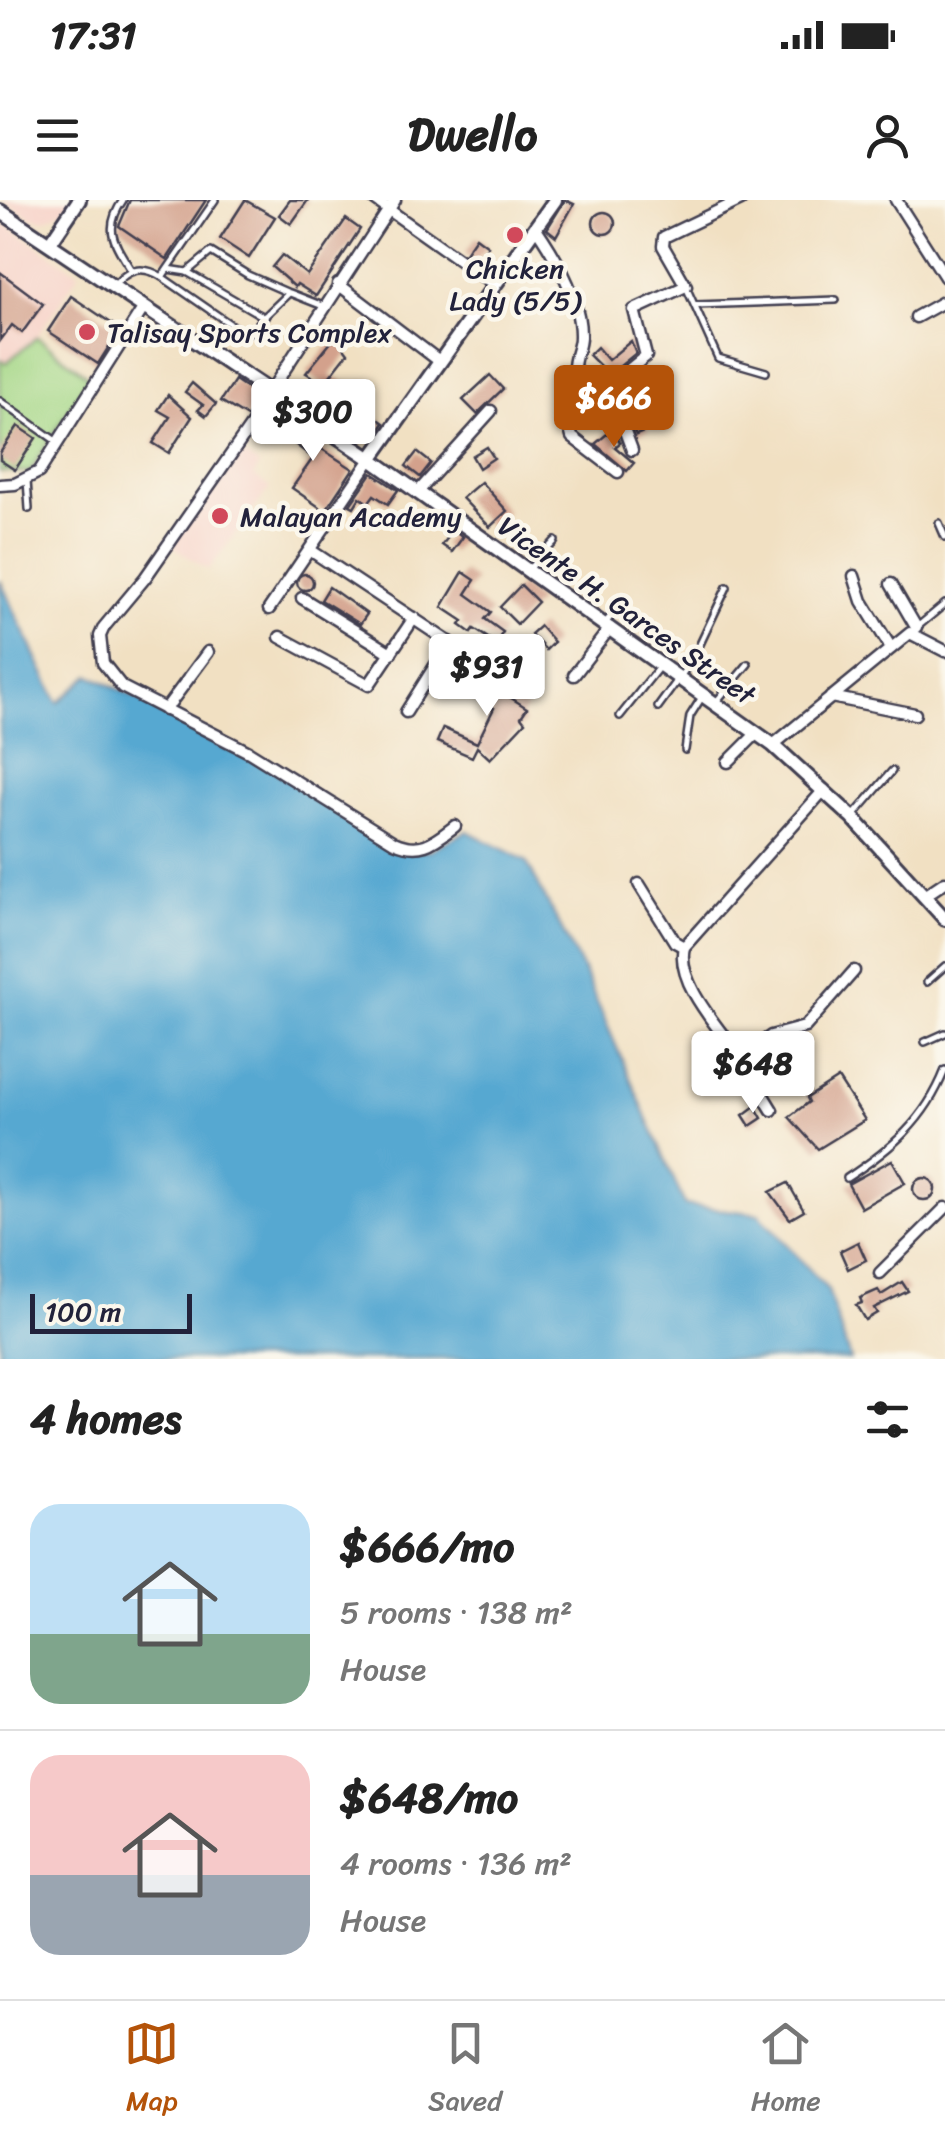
<!DOCTYPE html>
<html lang="en">
<head>
<meta charset="utf-8">
<style>
	:root { --surface:#fff; --page:#f2f2f2; --text:#222; --muted:#767676; --line:#e0e0e0; --accent:#b45309 }
	body { margin:0; font-family:Sriracha,sans-serif; background:var(--page); color:var(--text); height:100vh; display:flex; flex-direction:column; font-size:38px; white-space:nowrap }
	* { box-sizing:border-box; margin:0 }
	p { font-size:32px; color:var(--muted) }
	.icon { flex:none; width:55px; height:55px; fill:none; stroke:currentColor; stroke-width:2; stroke-linecap:round; stroke-linejoin:round }
	.map { position:relative; height:1159px; overflow:hidden }
	.sheet { display:flex; flex-direction:column; background:var(--surface); flex:1 }
	.sheet>* { flex:none }
	.scale { position:absolute; left:30px; bottom:25px; width:162px; box-sizing:border-box; padding-left:10px; border:5px solid #22223b; border-top:0; font-size:28px; line-height:35px; white-space:nowrap; color:#22223b; -webkit-text-stroke:8px #fbf7ec; paint-order:stroke }
	.price { position:absolute; translate:-50% -85px; padding:0 22px; border-radius:10px; background:#fff; color:#222; font-size:32px; line-height:65px; filter:drop-shadow(0 2px 5px #0008) }
	.price::after { content:''; position:absolute; left:50%; top:60px; width:30px; height:22px; margin-left:-15px; background:inherit; clip-path:polygon(0 0,100% 0,50% 100%) }
	.price.selected { background:var(--accent); color:#fff }
	ul { padding:0; list-style:none }
	li { display:flex; align-items:center; gap:30px; height:250px; padding:0 30px }
	li+li { border-top:2px solid var(--line) }
	li span { display:grid; place-items:center; flex:none; width:280px; height:200px; border-radius:30px; color:#555 }
	li>.icon { margin-inline-start:auto }
	span .icon { width:120px; height:120px; fill:#fffc; stroke-width:1 }
	li b { font-size:42px }
	h2 { display:flex; justify-content:space-between; align-items:center; height:120px; padding:0 30px; font-size:42px }
	.status { display:flex; justify-content:space-between; align-items:center; height:70px; padding:0 50px; background:var(--surface); direction:ltr }
	.status svg { height:28px; fill:currentColor }
	header { display:flex; justify-content:space-between; align-items:center; height:130px; padding:0 30px; background:var(--surface); font-size:45px; font-weight:700 }
	.tab-bar { display:flex; justify-content:space-around; align-items:center; height:140px; border-top:2px solid var(--line); background:var(--surface); font-size:28px; color:var(--muted) }
	.tab-bar a { display:grid; justify-items:center; gap:5px }
	.tab-bar .selected { color:var(--accent) }
	.map>svg:first-child { display:block }
	.built { fill:#f7d1c7 }
	.green { fill:#a5d787; stroke:#647c61; stroke-width:2.5 }
	.water { fill:#57a8d1; stroke:#3c6586; stroke-width:2.5 }
	.building { fill:#d3a18c }
	.lines { fill:none; stroke-linecap:round; stroke-linejoin:round }
	.service-casing { stroke:#413e4f; stroke-width:10 }
	.minor-casing { stroke:#413e4f; stroke-width:15 }
	.tertiary-casing { stroke:#413e4f; stroke-width:18 }
	.service { stroke:#fff; stroke-width:5 }
	.minor { stroke:#fff; stroke-width:10 }
	.tertiary { stroke:#fff; stroke-width:12 }
	.poi-dot { fill:#d1495b; stroke:#fbf7ec; stroke-width:4 }
	.labels { text-anchor:middle; stroke-width:9; stroke-linejoin:round; paint-order:stroke }
	.poi-label { font-size:28px; fill:#22223b; stroke:#fbf7ec; text-anchor:start }
	.street-label { font-size:28px; fill:#22223b; stroke:#fbf7ec }
</style>
</head>
<body>
<div class="status"><b>17:31</b><svg viewBox="0 0 49 12"><path d="M0 12V9h3v3zM5 12V6h3v6zM10 12V3h3v9zM15 12V0h3v12zM26 1h20v11H26zM47 4h2v5h-2z"/></svg></div>
<header><svg class="icon" aria-label="menu" viewBox="0 0 24 24"><path d="M4 6h16M4 12h16M4 18h16"/></svg>Dwello<svg class="icon" aria-label="person" viewBox="0 0 24 24"><circle cx="12" cy="8" r="4"/><path d="M4 21q1-7 8-7t8 7"/></svg></header>
<div class="map">
<svg width="945" height="1159" viewBox="0 0 945 1159">
	<rect width="100%" height="100%" fill="#fbf7ec"/>
	<filter id="ink" filterUnits="userSpaceOnUse"><feTurbulence type="fractalNoise" baseFrequency=".01" numOctaves="2"/><feDisplacementMap in="SourceGraphic" scale="20" xChannelSelector="R" yChannelSelector="G"/><feConvolveMatrix kernelMatrix="1 2 1 2 8 2 1 2 1" color-interpolation-filters="sRGB"/></filter>
	<filter id="wash" filterUnits="userSpaceOnUse"><feTurbulence type="fractalNoise" baseFrequency=".0048" numOctaves="4" result="noise"/><feDisplacementMap in="SourceGraphic" scale="40" xChannelSelector="R" yChannelSelector="G"/><feGaussianBlur stdDeviation="2.25" result="paint"/><feColorMatrix in="noise" values="0 0 0 0 0 0 0 0 0 0 0 0 0 0 0 0 0 1.4 0 .05"/><feComposite in="paint" operator="in"/></filter>
	<g filter="url(#wash)">
		<rect width="100%" height="100%" fill="#f1e0c2"/>
		<g class="built">
			<path d="M2,0h69l-6,10 -21,10 -13,-2z"/>
			<path d="M0,21l79,52 -42,64 -31,26 -6,-3z"/>
			<path d="M238,250l21,15 -5,11 16,12 -62,82 -37,-25z"/>
		</g>
		<path class="green" d="M37,137l52,40 -59,95h-30v-112l6,3z"/>
		<path class="water" d="M0,380l58,123 32,-28 95,46 36,26 31,9 147,94 29,1 39,-20 59,30 59,113 100,231 74,9 69,76 22,69h-850z"/>
		<g id="blocks">
			<g class="building">
				<path d="M130,0h76l-39,59 -48,-33z"/>
				<path d="M245,0l30,17 -26,41 -29,-19z"/>
				<path d="M290,0h18l-17,24 -12,-9z"/>
				<path d="M565,0l9,4 -18,32 -9,-7z"/>
				<circle cx="604" cy="23" r="11"/>
				<path d="M346,19l14,10 -44,67 -19,-12 -2,3 -23,-20 10,-12 25,20z"/>
				<path d="M476,37l12,9 -12,15 -11,-8z"/>
				<path d="M0,72l43,32 -21,29 -10,-8 -12,16z"/>
				<path d="M71,96l49,33 -22,35 -50,-33z"/>
				<path d="M332,141h7l9,12 -18,23 25,11 -5,11 34,25 -7,10 -6,-5 -9,13 -8,-5 6,-14 -32,-17 6,-15 -28,-17z"/>
				<path d="M631,141l5,12 -27,22 -20,-20 8,-8 11,13z"/>
				<path d="M490,175l13,14 -26,25 -14,-14z"/>
				<path d="M634,177l9,16 -16,9 -7,-14z"/>
				<path d="M235,180l25,17 -13,20 -26,-16z"/>
				<path d="M192,183l24,21 -10,12 -8,-6 5,-5 -18,-13z"/>
				<path d="M168,195l24,22 -23,36 -16,-10 17,-26 -12,-7z"/>
				<path d="M274,208l26,16 -3,4 11,12 45,29 -28,42 -33,-23 21,-30 -48,-37z"/>
				<path d="M643,216l5,14 -12,5 -6,-14z"/>
				<path d="M18,226l18,12 -21,32 -15,-10v-7z"/>
				<path d="M613,229l7,14 -5,4 19,16 -7,8 -32,-27z"/>
				<path d="M487,247l7,11 -15,10 -7,-12z"/>
				<path d="M417,252l14,11 -11,14 -14,-11z"/>
				<path d="M372,273l26,17 -10,14 -14,-9 -6,8 -8,-6 -6,10 -4,-2z"/>
				<path d="M481,282l26,29 -17,16 -28,-29z"/>
				<path d="M454,330l9,7 -11,15 -10,-7z"/>
				<path d="M463,372l12,8 -9,14 25,18 -6,7 18,13 -7,11 -22,-14 -3,4 -11,-8 3,-4 -21,-14z"/>
				<circle cx="305" cy="382" r="8"/>
				<path d="M521,385l17,17 -21,22 -17,-17z"/>
				<path d="M329,387l38,27 -7,10 -39,-24z"/>
				<path d="M540,426l14,16 -8,8 -15,-16z"/>
				<path d="M465,469l62,39 -6,9 4,5 -35,37 -13,-12 -5,10 -35,-15 6,-14 34,15 17,-35 -39,-24z"/>
				<path d="M838,878l27,42 -47,29 -29,-32 20,-15 -2,-4z"/>
				<path d="M755,906l7,12 -12,8 -7,-11z"/>
				<path d="M892,960l13,23 -44,25 -13,-24z"/>
				<circle cx="924" cy="989" r="11"/>
				<path d="M788,983l16,28 -14,8 -20,-27z"/>
				<path d="M858,1042l8,18 -18,9 -8,-18z"/>
				<path d="M902,1082l6,9 -34,17 3,5 -12,7 -9,-15 6,-2 -2,-5 18,-8 3,5z"/>
			</g>
		</g>
	</g>
	<g filter="url(#ink)">
		<use href="#blocks" fill-opacity="0" stroke="#413e4f" stroke-width="2.5"/>
		<g class="lines">
			<defs>
				<g id="service">
					<path d="M123,0c-20,29 -9,42 8,70"/>
					<path d="M168,69l19,3 24,-20 37,23 41,18 -25,24"/>
					<path d="M162,77l81,56 8,-1 13,-15 -77,-45"/>
					<path d="M114,86c14,-18 29,-21 48,-9l53,-77"/>
					<path d="M687,89l31,69 48,14"/>
					<path d="M290,93l33,13"/>
					<path d="M695,105l141,-5"/>
					<path d="M0,201l56,40"/>
					<path d="M27,280l2,29"/>
					<path d="M939,323l6,14"/>
					<path d="M530,368l25,-27"/>
					<path d="M606,422l12,-14 10,6"/>
					<path d="M916,428l29,-24"/>
					<path d="M715,503l33,-39"/>
					<path d="M658,507l35,-48 34,-72"/>
					<path d="M620,516l39,-49"/>
					<path d="M685,550l5,-34 12,-19"/>
					<path d="M855,614l37,-43"/>
					<path d="M927,782l18,-16"/>
					<path d="M925,842l20,-9"/>
					<path d="M847,978c44,-29 78,-57 98,-108"/>
				</g>
				<g id="minor">
					<path d="M375,0l120,85"/>
					<path d="M896,0l49,77"/>
					<path d="M536,28c20,29 45,73 44,109 0,11 -6,19 -6,31l26,25"/>
					<path d="M338,84l100,76"/>
					<path d="M916,117l29,-16"/>
					<path d="M608,186l24,64"/>
					<path d="M270,192l125,-192"/>
					<path d="M273,194l-128,184 -41,49 -4,9 3,27 19,24 127,65 145,90c27,12 40,0 61,-16"/>
					<path d="M618,272l-46,-35 -2,-8 30,-36 46,-37 -12,-46 52,-24 -23,-40 1,-9 77,-37"/>
					<path d="M0,285l15,-1 24,-12 105,-165"/>
					<path d="M417,293l74,-82"/>
					<path d="M310,350l178,118"/>
					<path d="M854,376l8,25 29,47"/>
					<path d="M891,384l25,43"/>
					<path d="M302,398l89,55"/>
					<path d="M269,409l102,-150"/>
					<path d="M280,437l89,48 45,-67"/>
					<path d="M574,475l36,-47"/>
					<path d="M831,497l84,17"/>
					<path d="M165,510l43,-58"/>
					<path d="M406,512l44,-70"/>
					<path d="M773,545l137,-112 35,18"/>
					<path d="M728,562l29,-29"/>
					<path d="M639,684l36,58 9,5"/>
					<path d="M924,696l21,-14"/>
					<path d="M740,858c-19,-28 -65,-75 -56,-111l140,-157"/>
					<path d="M772,910l-32,-52 31,-22 34,-9 49,-56"/>
					<path d="M880,1073l65,-65"/>
				</g>
				<g id="tertiary">
					<path d="M0,11l371,248 402,286 79,72 93,102"/>
					<path d="M50,43l29,-43"/>
					<path d="M371,259l184,-259"/>
				</g>
			</defs>
			<use href="#service" class="service-casing"/>
			<use href="#minor" class="minor-casing"/>
			<use href="#tertiary" class="tertiary-casing"/>
			<use href="#service" class="service"/>
			<use href="#minor" class="minor"/>
			<use href="#tertiary" class="tertiary"/>
		</g>
	</g>
	<g class="poi-dot">
		<circle cx="515" cy="35" r="10"/>
		<circle cx="87" cy="132" r="10"/>
		<circle cx="220" cy="316" r="10"/>
	</g>
	<g class="labels">
		<g class="poi-label">
			<text x="515" y="78" text-anchor="middle">Chicken<tspan x="515" dy="32">Lady (5/5)</tspan></text>
			<text x="107" y="142">Talisay Sports Complex</text>
			<text x="240" y="326">Malayan Academy</text>
		</g>
		<g class="street-label">
			<text transform="translate(627 410) rotate(35)" y="10">Vicente H. Garces Street</text>
		</g>
	</g>
</svg>
<div class="scale">100 m</div>
<b class="price selected" style="left:614px;top:250px">$666</b>
<b class="price" style="left:313px;top:264px">$300</b>
<b class="price" style="left:487px;top:519px">$931</b>
<b class="price" style="left:753px;top:916px">$648</b>
</div>
<section class="sheet">
<h2>4 homes<svg class="icon" aria-label="filters" viewBox="0 0 24 24"><path d="M4 7h16M4 17h16"/><circle cx="9" cy="7" r="2"/><circle cx="15" cy="17" r="2"/></svg></h2>
<ul>
<li><span style="background:linear-gradient(#bfe0f5 65%,#7fa58c 0)"><svg class="icon" aria-label="home" viewBox="0 0 24 24"><path d="M3 11l9-7 9 7M6 9v11h12V9"/></svg></span><div><b>$666/mo</b><p>5 rooms · 138 m²</p><p>House</p></div></li>
<li><span style="background:linear-gradient(#f6c9c9 60%,#9aa5b1 0)"><svg class="icon" aria-label="home" viewBox="0 0 24 24"><path d="M3 11l9-7 9 7M6 9v11h12V9"/></svg></span><div><b>$648/mo</b><p>4 rooms · 136 m²</p><p>House</p></div></li>
</ul>
</section>
<nav class="tab-bar">
<a class="selected"><svg class="icon" aria-label="map" viewBox="0 0 24 24"><path d="M3 6l6-2 6 2 6-2v14l-6 2-6-2-6 2zM9 4v14M15 6v14"/></svg>Map</a>
<a><svg class="icon" aria-label="saved" viewBox="0 0 24 24"><path d="M7 4h10v16l-5-4-5 4z"/></svg>Saved</a>
<a><svg class="icon" aria-label="home" viewBox="0 0 24 24"><path d="M3 11l9-7 9 7M6 9v11h12V9"/></svg>Home</a>
</nav>
</body>
</html>
